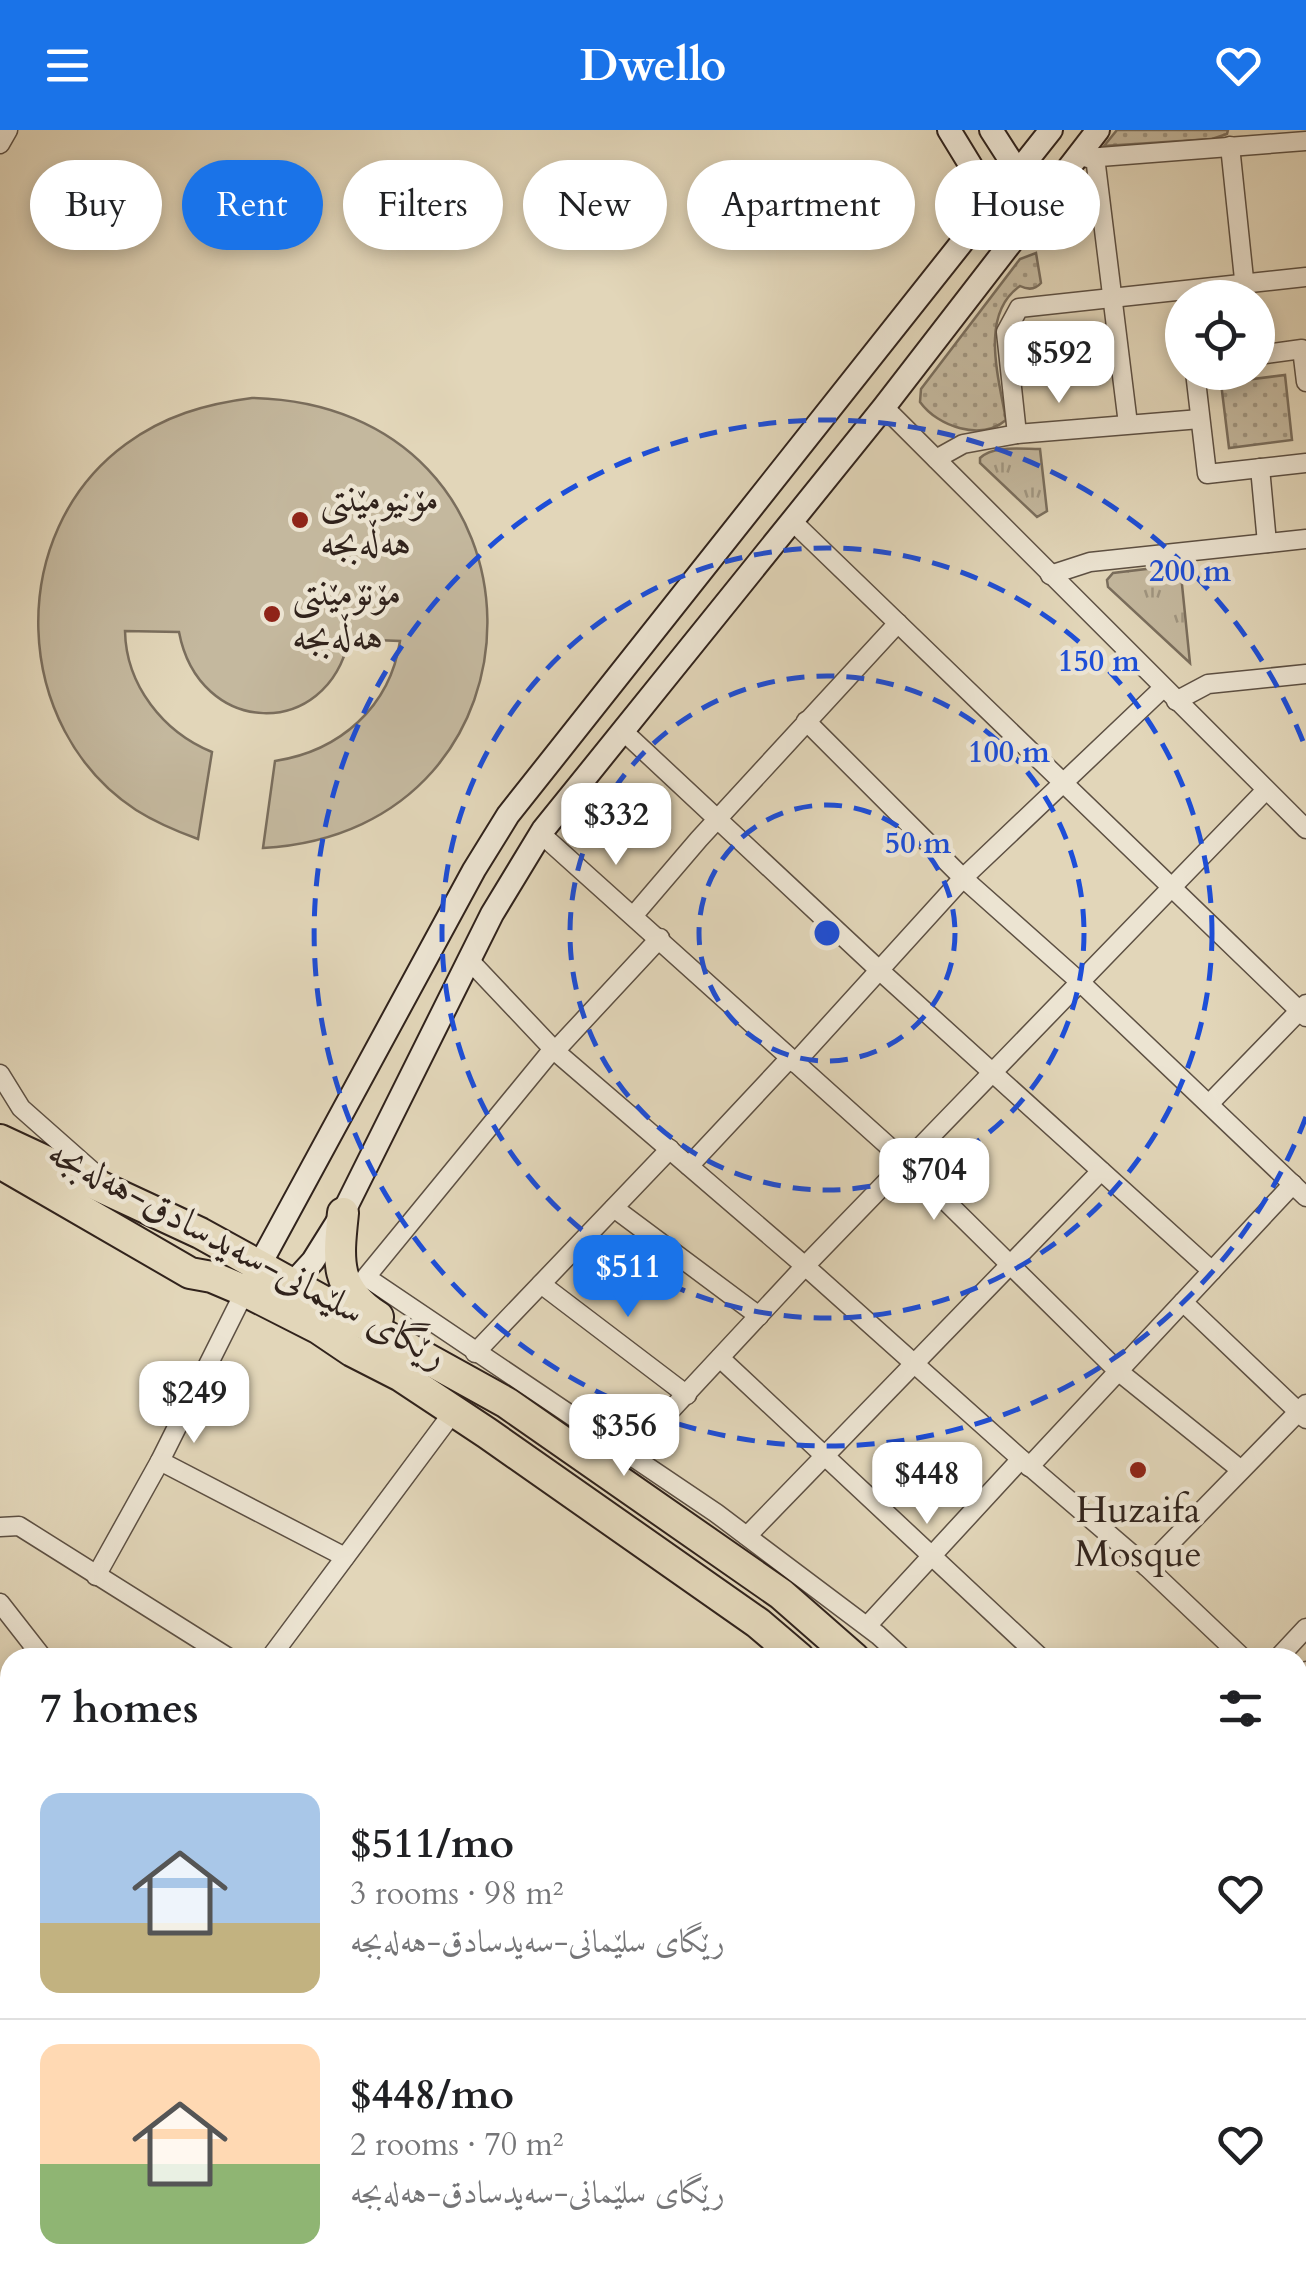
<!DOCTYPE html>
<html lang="en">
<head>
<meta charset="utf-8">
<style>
	:root { --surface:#fff; --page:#f2f2f2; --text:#202124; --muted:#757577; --line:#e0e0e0; --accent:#1a73e8 }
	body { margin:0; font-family:Cardo,Amiri,serif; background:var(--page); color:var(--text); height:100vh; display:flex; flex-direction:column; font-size:38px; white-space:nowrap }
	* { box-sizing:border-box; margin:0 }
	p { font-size:32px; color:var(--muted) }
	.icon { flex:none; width:55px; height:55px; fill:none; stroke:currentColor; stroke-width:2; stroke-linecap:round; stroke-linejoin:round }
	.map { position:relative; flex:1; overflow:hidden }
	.sheet { position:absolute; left:0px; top:1518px; width:1308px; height:642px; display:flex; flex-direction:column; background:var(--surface); border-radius:30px 30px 0 0; box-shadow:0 5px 15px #0003 }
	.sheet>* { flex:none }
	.hud { position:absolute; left:30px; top:30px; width:1248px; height:90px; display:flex; gap:20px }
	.tools { position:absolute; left:1165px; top:150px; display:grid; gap:20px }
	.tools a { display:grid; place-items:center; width:110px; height:110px; border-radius:50%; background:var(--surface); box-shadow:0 5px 15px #0003; font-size:50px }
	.price { position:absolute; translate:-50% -85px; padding:0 22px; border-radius:20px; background:#fff; color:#222; font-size:32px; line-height:65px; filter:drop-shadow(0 2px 5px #0008) }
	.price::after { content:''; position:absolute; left:50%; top:60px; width:30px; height:22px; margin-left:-15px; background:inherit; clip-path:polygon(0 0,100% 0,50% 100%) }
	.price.on { background:var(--accent); color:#fff }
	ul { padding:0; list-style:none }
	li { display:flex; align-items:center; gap:30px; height:250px; padding:0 40px }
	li+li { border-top:2px solid var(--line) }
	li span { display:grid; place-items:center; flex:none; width:280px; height:200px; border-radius:20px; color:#555 }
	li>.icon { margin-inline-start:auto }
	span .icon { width:120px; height:120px; fill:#fffc; stroke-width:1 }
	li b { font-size:42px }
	h2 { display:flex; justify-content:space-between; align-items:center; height:120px; padding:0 40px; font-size:42px }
	.pill { padding:0 35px; border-radius:45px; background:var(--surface); box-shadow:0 5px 15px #0003; font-size:35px; line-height:90px }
	.pill.on { background:var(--accent); color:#fff }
	header { display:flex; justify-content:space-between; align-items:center; height:130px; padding:0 40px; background:var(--accent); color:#fff; font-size:45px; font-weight:700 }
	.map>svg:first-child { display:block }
	.grass { fill:url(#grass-tufts); stroke:#7a6e5d; stroke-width:2.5 }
	.park { fill:url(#park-dots); stroke:#7a6e5d; stroke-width:2.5 }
	.garden { fill:#c4b89e; stroke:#7a6e5d; stroke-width:2.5 }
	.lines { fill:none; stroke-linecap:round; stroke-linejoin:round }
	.street-casing { stroke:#5d5043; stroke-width:21 }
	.secondary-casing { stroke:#31231c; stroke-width:26 }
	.primary-casing { stroke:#31231c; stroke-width:29 }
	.highway-casing { stroke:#31231c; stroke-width:34 }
	.street { stroke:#ece4d2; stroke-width:18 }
	.secondary { stroke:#ece4d2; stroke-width:22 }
	.primary { stroke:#e2d6b9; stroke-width:25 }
	.highway { stroke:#e2d6b9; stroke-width:30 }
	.ring { fill:none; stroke:#1d4ed8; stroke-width:5; stroke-dasharray:18 12 }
	.poi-dot { fill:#8f2418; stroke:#ece4d2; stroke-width:4 }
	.labels { text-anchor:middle; stroke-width:9; stroke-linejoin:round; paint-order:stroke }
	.poi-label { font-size:38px; fill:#31231c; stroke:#ece4d2; text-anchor:start }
	.street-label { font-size:38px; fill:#31231c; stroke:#ece4d2 }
	.centre { fill:#1d4ed8; stroke:#ece4d2; stroke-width:5 }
	.ring-label { font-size:30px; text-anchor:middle; font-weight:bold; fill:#1d4ed8; stroke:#ece4d2; stroke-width:9; stroke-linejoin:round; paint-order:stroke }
</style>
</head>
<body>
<header><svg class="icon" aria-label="menu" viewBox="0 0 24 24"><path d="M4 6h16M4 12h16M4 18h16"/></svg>Dwello<svg class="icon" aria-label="heart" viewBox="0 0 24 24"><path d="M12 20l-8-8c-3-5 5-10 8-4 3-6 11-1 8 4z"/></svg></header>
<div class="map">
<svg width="1306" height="2158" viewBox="0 0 1306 2158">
	<defs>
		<pattern id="grass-tufts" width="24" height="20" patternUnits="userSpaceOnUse" patternTransform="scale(2.5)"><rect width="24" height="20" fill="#c4b89e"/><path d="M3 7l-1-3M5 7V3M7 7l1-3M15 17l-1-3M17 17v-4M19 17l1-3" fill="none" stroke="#a09580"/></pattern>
		<pattern id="park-dots" width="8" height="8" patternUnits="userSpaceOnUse" patternTransform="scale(2.5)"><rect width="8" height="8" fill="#c4b89e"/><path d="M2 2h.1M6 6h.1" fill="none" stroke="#a09580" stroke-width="1.8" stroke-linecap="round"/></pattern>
	</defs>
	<rect width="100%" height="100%" fill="#e2d6b9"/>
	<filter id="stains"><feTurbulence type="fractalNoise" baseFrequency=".002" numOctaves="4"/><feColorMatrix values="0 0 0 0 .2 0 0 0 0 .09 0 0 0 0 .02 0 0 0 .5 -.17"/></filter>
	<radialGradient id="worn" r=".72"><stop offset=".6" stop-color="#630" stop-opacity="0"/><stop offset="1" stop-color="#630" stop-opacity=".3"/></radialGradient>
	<g class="grass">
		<path d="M1080,55l13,7 4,33 -55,4z"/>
		<path d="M1040,319l7,62 -10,6 -57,-54v-5c13,-13 41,-9 60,-9z"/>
		<path d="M1180,435l10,98 -82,-76 -1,-7 6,-7z"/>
	</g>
	<g class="park">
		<path d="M1117,0h111l-1,4 -15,5 -108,7z"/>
		<path d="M1036,123l5,30c-6,7 -13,7 -21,3 -41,28 -21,93 -14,134 -25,21 -68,7 -86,-18l1,-13 99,-130z"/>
		<path d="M1285,245l7,65 -63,8 -8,-65z"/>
	</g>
	<path class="garden" d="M252,268c311,7 313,433 11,450l12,-87c65,-10 115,-54 125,-120l-51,-2c-22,102 -150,98 -170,-7l-54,-1c1,54 38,101 87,121l-14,87c-22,-8 -43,-17 -62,-29 -125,-82 -132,-277 -10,-366 38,-28 79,-40 126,-46z"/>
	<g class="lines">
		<defs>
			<g id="street">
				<path d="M0,14l8,-14"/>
				<path d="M1230,16l16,152"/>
				<path d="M1095,27l33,267"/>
				<path d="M1087,28l219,-17"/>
				<path d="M1258,225l44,-6 4,33"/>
				<path d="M1195,242l12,102 99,-11"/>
				<path d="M884,277l422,422"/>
				<path d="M1017,304l-11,-102 13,-24 287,-31"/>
				<path d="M936,329l27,-15 54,-10 183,-15"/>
				<path d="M1260,338l7,75"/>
				<path d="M792,391l514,496"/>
				<path d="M1050,445l40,-13 216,-23"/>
				<path d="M1176,571l32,-17 98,-10"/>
				<path d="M806,591l157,157 117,104 226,215"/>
				<path d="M623,601l255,238 334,302"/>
				<path d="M541,704l365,328 212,209 123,99"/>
				<path d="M634,785l65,-76 199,-216"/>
				<path d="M469,830l86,91 250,215 216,193 126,108 96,91"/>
				<path d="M553,919l-187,228 350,236 162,122 25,23"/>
				<path d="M555,921l105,-113"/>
				<path d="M795,933l168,-185 200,-190"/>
				<path d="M0,944l21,34 78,69"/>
				<path d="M1209,974l97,-100"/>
				<path d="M689,1036l101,-108"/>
				<path d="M614,1078l145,108"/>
				<path d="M541,1154l146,111"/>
				<path d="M1183,1172l123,117"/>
				<path d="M475,1223l195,-204"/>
				<path d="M720,1228l321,300"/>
				<path d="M630,1324l175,-188 460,-475"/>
				<path d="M160,1331l185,96"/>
				<path d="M1029,1337l264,-283"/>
				<path d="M0,1397l19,-1 210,132"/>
				<path d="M747,1406l354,-365"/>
				<path d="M1147,1437l159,-163"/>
				<path d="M96,1446l64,-115 85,-170"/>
				<path d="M0,1473l43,55"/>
				<path d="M867,1496l154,-167"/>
				<path d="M270,1528l184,-247"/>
				<path d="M1278,1528l28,-30"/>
				<path d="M1298,1549l8,-8"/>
				<path d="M1298,1665l8,8"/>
				<path d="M1298,1830l8,9"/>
				<path d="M0,1901l10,9"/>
				<path d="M0,2005l10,10"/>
				<path d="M0,2105l10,-9"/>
			</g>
			<g id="secondary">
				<path d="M949,0l44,72"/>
				<path d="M991,0l27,42"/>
				<path d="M253,1147l221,-407 34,-55 543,-685"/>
				<path d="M279,1158l13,-4 21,-23 30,-48 149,-299 51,-84 341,-423 214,-277"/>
				<path d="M0,1630l10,10"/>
				<path d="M0,1662l10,11"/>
				<path d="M447,2150l7,8"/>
				<path d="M472,2150l7,8"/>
			</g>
			<path id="primary" d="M1298,2014l8,12"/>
			<g id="highway">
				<path d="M0,1010l200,93 307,170 274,191 73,64"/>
				<path d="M0,1033l190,110 22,4 33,14 73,37 34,23 49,25 86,57 271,190 41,35"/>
				<path d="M343,1083c-5,47 -9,76 35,104"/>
				<path d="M1298,1930l8,8"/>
				<path d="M1298,1987l8,8"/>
			</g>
		</defs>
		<use href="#street" class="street-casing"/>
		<use href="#secondary" class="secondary-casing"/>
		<use href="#primary" class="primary-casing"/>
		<use href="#highway" class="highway-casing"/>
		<use href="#street" class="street"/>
		<use href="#secondary" class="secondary"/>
		<use href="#primary" class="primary"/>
		<use href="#highway" class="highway"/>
	</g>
	<g class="ring">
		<circle cx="827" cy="803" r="128"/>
		<circle cx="827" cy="803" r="257"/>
		<circle cx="827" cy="803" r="385"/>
		<path d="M1306 987A513 513 0 1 1 1306 619"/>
	</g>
	<g class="poi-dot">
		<circle cx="300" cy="390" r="10"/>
		<circle cx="272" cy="484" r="10"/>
		<circle cx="1138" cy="1340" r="10"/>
	</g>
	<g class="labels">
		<g class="poi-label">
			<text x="320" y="381">مۆنیومێنتی<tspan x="320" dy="44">هەڵەبجە</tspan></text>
			<text x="292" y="475">مۆنۆمێنتی<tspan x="292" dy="44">هەڵەبجە</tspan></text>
			<text x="1138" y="1392" text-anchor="middle">Huzaifa<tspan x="1138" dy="44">Mosque</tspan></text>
		</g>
		<g class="street-label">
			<text transform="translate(248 1123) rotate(28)" y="13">رێگای سلێمانی-سەیدسادق-هەلەبجە</text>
		</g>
	</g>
	<circle cx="827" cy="803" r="15" class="centre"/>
	<g class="ring-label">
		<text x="1190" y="451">200 m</text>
		<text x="1099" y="541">150 m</text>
		<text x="1009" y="632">100 m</text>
		<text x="918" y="723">50 m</text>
	</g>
	<rect width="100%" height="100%" filter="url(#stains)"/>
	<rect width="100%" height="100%" fill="url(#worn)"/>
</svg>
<div class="tools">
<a><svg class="icon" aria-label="locate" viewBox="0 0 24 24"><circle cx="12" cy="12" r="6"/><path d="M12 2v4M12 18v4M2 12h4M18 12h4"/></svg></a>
</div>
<b class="price" style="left:1059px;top:276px">$592</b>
<b class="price" style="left:616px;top:738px">$332</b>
<b class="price" style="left:934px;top:1093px">$704</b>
<b class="price on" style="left:628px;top:1190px">$511</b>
<b class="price" style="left:194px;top:1316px">$249</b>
<b class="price" style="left:624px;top:1349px">$356</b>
<b class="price" style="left:927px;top:1397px">$448</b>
<div class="hud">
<a class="pill">Buy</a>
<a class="pill on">Rent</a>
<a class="pill">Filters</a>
<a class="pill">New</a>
<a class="pill">Apartment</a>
<a class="pill">House</a>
</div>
<section class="sheet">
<h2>7 homes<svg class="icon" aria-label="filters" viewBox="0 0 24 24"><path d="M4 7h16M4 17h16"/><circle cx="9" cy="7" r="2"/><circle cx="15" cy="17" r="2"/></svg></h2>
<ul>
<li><span style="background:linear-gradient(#a9c7e8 65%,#c2b280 0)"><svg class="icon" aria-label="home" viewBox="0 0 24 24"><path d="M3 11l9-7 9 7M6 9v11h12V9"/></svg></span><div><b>$511/mo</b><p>3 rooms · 98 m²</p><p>رێگای سلێمانی-سەیدسادق-هەلەبجە</p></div><svg class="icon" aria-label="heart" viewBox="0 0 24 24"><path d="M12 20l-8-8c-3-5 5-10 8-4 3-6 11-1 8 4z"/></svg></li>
<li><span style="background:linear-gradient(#ffd9b3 60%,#8fb573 0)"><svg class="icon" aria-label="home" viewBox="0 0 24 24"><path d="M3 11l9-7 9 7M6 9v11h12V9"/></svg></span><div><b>$448/mo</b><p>2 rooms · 70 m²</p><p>رێگای سلێمانی-سەیدسادق-هەلەبجە</p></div><svg class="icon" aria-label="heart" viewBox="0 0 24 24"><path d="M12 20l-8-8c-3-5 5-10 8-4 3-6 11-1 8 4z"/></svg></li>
</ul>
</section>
</div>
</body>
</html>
